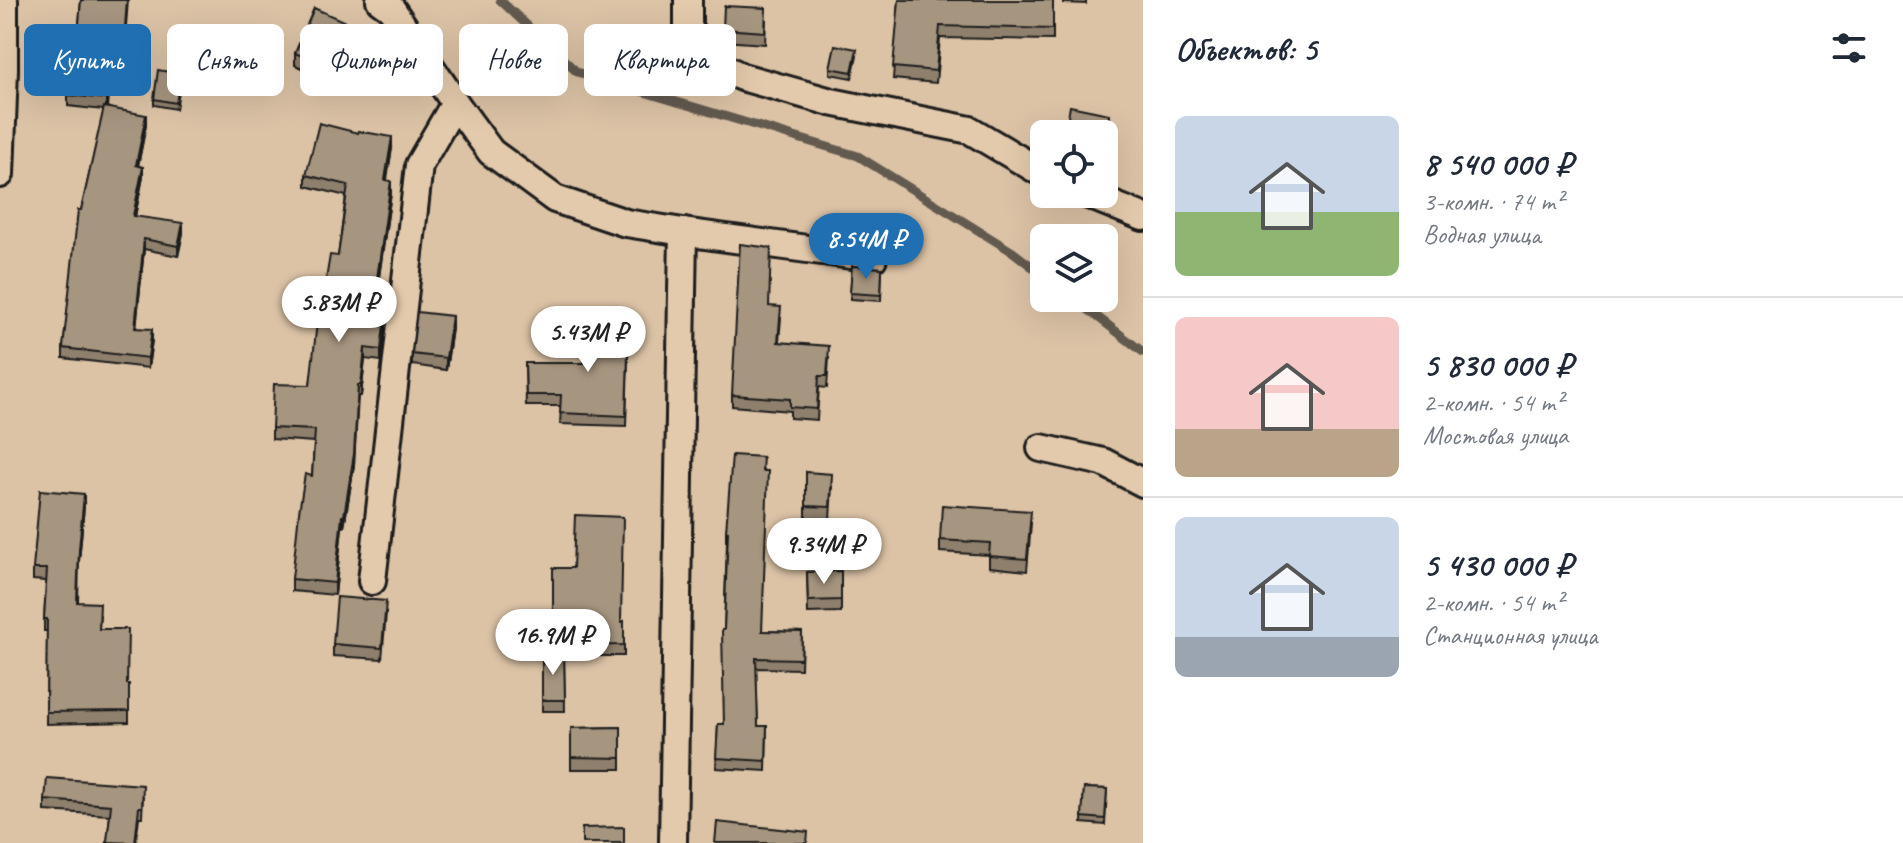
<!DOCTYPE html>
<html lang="ru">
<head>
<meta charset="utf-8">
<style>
	:root { --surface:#fff; --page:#f6f6f7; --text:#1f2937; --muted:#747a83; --line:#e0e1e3; --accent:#1f6fb2 }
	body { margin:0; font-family:Caveat,sans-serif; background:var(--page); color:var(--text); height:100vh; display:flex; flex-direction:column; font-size:30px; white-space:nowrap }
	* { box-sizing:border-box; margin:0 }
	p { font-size:26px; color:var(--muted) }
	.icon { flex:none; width:44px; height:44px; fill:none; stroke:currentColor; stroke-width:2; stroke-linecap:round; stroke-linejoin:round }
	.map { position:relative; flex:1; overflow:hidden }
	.drawer { display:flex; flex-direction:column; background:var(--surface); width:760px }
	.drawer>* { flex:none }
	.banner { position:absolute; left:24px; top:24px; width:760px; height:72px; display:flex; gap:16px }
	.buttons { position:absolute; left:1030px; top:120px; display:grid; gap:16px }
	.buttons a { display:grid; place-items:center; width:88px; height:88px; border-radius:12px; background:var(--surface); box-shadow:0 8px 32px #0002; font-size:40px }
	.price { position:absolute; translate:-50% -68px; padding:0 18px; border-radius:28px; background:#fff; color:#222; font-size:26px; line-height:52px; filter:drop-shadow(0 2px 4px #0008) }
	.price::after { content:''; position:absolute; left:50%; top:48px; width:24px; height:18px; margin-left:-12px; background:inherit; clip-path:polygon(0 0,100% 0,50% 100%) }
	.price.active { background:var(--accent); color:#fff }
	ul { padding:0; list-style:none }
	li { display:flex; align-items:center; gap:24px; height:200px; padding:0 32px }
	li+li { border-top:2px solid var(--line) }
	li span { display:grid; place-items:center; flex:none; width:224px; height:160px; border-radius:12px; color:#555 }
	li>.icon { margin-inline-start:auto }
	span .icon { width:96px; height:96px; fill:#fffc; stroke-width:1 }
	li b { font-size:34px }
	h2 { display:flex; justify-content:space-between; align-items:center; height:96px; padding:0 32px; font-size:34px }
	.tag { padding:0 28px; border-radius:12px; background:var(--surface); box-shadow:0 8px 32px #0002; font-size:28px; line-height:72px }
	.tag.active { background:var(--accent); color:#fff }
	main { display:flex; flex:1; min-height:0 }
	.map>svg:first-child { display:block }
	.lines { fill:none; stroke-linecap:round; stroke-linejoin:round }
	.stream { stroke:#635a50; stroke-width:9 }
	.minor-casing { stroke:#1c1c1c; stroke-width:32 }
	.minor { stroke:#e4caac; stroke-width:26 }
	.wall { fill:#8f806d; stroke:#1c1c1c; stroke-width:2 }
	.shaded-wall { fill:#746859; stroke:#1c1c1c; stroke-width:2 }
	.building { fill:#a6957f; stroke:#1c1c1c; stroke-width:2 }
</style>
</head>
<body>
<main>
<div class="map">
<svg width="1143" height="843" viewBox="0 0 1143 843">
	<rect width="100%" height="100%" fill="#dcc3a6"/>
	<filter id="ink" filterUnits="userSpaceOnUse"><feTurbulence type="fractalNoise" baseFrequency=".0125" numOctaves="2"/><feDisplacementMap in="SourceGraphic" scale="16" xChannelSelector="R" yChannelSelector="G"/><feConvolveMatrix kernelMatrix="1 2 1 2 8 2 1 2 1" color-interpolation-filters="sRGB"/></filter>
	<g filter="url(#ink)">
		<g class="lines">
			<g class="stream">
				<path d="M500,0l77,72 281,84 155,96 31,24"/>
				<path d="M1073,298l70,54"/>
			</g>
			<defs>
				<g id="minor">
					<path d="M380,0l11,8 64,95 36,49 64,47 71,24 57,9 190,26"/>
					<path d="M688,0v27l15,25 19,15 20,10 89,25 139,28 74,44"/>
					<path d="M0,174l4,-104v-70"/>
					<path d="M1086,194l57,23"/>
					<path d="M1041,448l62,14 40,21"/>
					<path d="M372,581l47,-416 36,-62"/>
					<path d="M673,843l10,-611"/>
				</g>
			</defs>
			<use href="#minor" class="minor-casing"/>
			<use href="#minor" class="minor"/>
		</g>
		<g class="wall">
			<path d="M81,0h47l-5,65 -12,-1 -4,43 39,18 -8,41 5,11 -8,39 48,17 -5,23 -34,-7 -8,79 16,12 -4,28 -85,-10v-10l18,-138 23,-100 -36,-4v-11l9,-47z"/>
			<path d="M899,0h154v40l-113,-2 -4,45 -43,-4z"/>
			<path d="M1063,0h23v4l-23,-1z"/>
			<path d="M766,20l-1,24 -42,-3v-12z"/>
			<path d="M386,48l-20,47 -71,-30v-12z"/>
			<path d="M857,55l-5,23 -22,-4v-6z"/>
			<path d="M181,80l-5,29 -22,-4v-6z"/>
			<path d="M392,148l-6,33 5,12 -16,113 11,13 -5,42 -16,-2 -4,37h-3l-4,69 -10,62h-2l-7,68 -43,-4v-12l20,-103 2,-34 -42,-3v-11l38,-43 12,-81 16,-48 8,-60 -40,-10v-11z"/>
			<path d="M852,266l30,2 -1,33 -31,-2z"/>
			<path d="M769,306l12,12 -2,24 50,16 -2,30 -8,-1 -2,33 -27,-2v-7l-58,-5v-11z"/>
			<path d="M629,323l-3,103 -66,-2 1,-18h-35l-1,-43h59z"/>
			<path d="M452,328l-6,42 -34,-5v-11z"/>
			<path d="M763,471l-1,160 40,1 -1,37 -45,-1 2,58h9l-1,45 -50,-3 2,-44h6v-94l3,-89h-1v-10z"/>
			<path d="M806,472l26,14 -2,33 -24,-1z"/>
			<path d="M84,506l-5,55 -1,41 22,13 -1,14 28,55h2v38l-83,2 1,-93h-3v-12l2,-38 -13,-1v-11z"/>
			<path d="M1031,523l-4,48 -38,-4v-12l-49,-3v-12z"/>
			<path d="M841,571v41l-33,1 -1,-41z"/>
			<path d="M386,613l-4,46 -49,-3v-12z"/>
			<path d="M624,621v35h-60l1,55h-23v-57h8v-31z"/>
			<path d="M621,727v42h-50v-41z"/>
			<path d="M1084,788l23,1 -2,36 -23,-2z"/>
			<path d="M143,796l-1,21h-3l-3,26h-29l3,-28 -65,-4v-11z"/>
		</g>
		<g class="shaded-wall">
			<path d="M386,36v12l-20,47v-12z"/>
			<path d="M111,53v11l-5,46v-11z"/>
			<path d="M1109,114v11l-5,26v-11z"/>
			<path d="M146,115v10l-10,50v-10z"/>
			<path d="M392,137v11l-7,44v-12z"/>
			<path d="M143,167v10l-10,49v-10z"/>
			<path d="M391,181v12l-18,124v-11z"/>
			<path d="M183,223v10l-5,23v-10z"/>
			<path d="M144,239v10l-9,89v-10z"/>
			<path d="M386,308v11l-5,42v-11z"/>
			<path d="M452,316v12l-6,42v-12z"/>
			<path d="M152,329v11l-4,28v-10z"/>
			<path d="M365,348v11l-4,37v-11z"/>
			<path d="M358,385l-4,80 -10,62v-11z"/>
			<path d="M84,494v12l-5,55v-11z"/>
			<path d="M342,516v11l-7,68v-12z"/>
		</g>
		<g class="building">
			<path d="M81,0h46l-4,54 -12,-1 -5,46 -38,-4 4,-47h5z"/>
			<path d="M899,0h154v29l-113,-3 -4,45 -43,-4z"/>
			<path d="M724,6l42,2 -1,24 -42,-3z"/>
			<path d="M314,8l49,22 1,-3 22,9 -20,47 -71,-30z"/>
			<path d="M835,45l22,4 -5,23 -22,-4z"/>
			<path d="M158,70l23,4 -5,29 -22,-4z"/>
			<path d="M1070,106l39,8 -5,26v-6h-39z"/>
			<path d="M104,107l42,8 -10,50 7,2 -10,49 50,7 -5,23 -34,-7 -9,89 17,1 -4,29 -85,-10 15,-138h3z"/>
			<path d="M319,123l39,10v-2l34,6 -7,43 6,1 -18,125 13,2 -5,42 -16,-2 -4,37h-3l-4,69 -10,62h-2l-7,67 -43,-4 7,-67 6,-38 7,2 3,-46 -43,-2 2,-44 36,1 9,-81h3l8,-49 8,1 10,-71 -42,-10z"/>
			<path d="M740,244l31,4 -2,58 12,1 -3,35 51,4 -2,30h-8l-2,33 -27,-2v-8l-58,-4z"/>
			<path d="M852,266l30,2 -1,27 -31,-2z"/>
			<path d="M417,312l35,4 -6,42 -34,-4z"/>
			<path d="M584,322l45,1 -3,93 -66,-3 1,-18h-35l-1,-32h59z"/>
			<path d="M732,455l31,2 -1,14h6l-6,160 40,1 -1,27 -45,-1 2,68h9l-1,35 -50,-3 2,-34h6l-2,-94h2l4,-99h-2z"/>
			<path d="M806,472l26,2 -2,33 -24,-1z"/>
			<path d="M40,490l44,4 -5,56 -2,52 23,1 -1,26h29l-1,55h2v27l-83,1 1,-93h-3l3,-50h-14z"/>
			<path d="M942,505l89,6 -4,48 -38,-3 1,-13 -50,-3z"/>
			<path d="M575,515l48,2 -2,105 3,-1v24l-74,1v-23h3v-55h20z"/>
			<path d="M841,571v29l-33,1 -1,-29z"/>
			<path d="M337,597l49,4 -4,47 -49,-4z"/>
			<path d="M542,654h22l1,46h-23z"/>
			<path d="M621,727v31l-50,-1v-29z"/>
			<path d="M47,778l96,7 -1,22h-3l-4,36 -28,-1 4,-37 -66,-5z"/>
			<path d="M1084,788l23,1 -2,30 -23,-2z"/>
			<path d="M717,822l91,10 -1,11h-92z"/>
			<path d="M624,827v16h-42v-15z"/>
		</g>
	</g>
</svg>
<div class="buttons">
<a><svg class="icon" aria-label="locate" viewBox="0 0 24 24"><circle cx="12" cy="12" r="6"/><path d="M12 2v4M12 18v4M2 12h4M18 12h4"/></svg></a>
<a><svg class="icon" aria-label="layers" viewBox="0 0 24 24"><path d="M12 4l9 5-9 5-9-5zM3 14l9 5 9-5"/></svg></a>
</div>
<b class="price active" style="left:866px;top:281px">8.54M ₽</b>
<b class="price" style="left:339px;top:344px">5.83M ₽</b>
<b class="price" style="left:588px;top:374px">5.43M ₽</b>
<b class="price" style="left:824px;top:586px">9.34M ₽</b>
<b class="price" style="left:553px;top:677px">16.9M ₽</b>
<div class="banner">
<a class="tag active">Купить</a>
<a class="tag">Снять</a>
<a class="tag">Фильтры</a>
<a class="tag">Новое</a>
<a class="tag">Квартира</a>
</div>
</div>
<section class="drawer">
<h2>Объектов: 5<svg class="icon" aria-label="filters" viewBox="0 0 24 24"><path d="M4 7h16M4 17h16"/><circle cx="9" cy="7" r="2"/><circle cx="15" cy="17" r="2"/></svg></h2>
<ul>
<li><span style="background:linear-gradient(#c9d6e8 60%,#8fb573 0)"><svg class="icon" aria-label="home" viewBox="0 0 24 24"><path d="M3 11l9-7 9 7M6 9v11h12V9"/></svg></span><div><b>8 540 000 ₽</b><p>3-комн. · 74 m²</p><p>Водная улица</p></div></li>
<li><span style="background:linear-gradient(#f6c9c9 70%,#b9a48a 0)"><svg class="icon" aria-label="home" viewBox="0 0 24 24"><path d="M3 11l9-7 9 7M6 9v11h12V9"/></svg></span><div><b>5 830 000 ₽</b><p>2-комн. · 54 m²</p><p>Мостовая улица</p></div></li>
<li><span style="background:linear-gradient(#c9d6e8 75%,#9aa5b1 0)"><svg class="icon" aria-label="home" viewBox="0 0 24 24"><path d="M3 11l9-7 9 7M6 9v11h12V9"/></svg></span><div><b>5 430 000 ₽</b><p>2-комн. · 54 m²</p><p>Станционная улица</p></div></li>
</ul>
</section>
</main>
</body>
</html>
